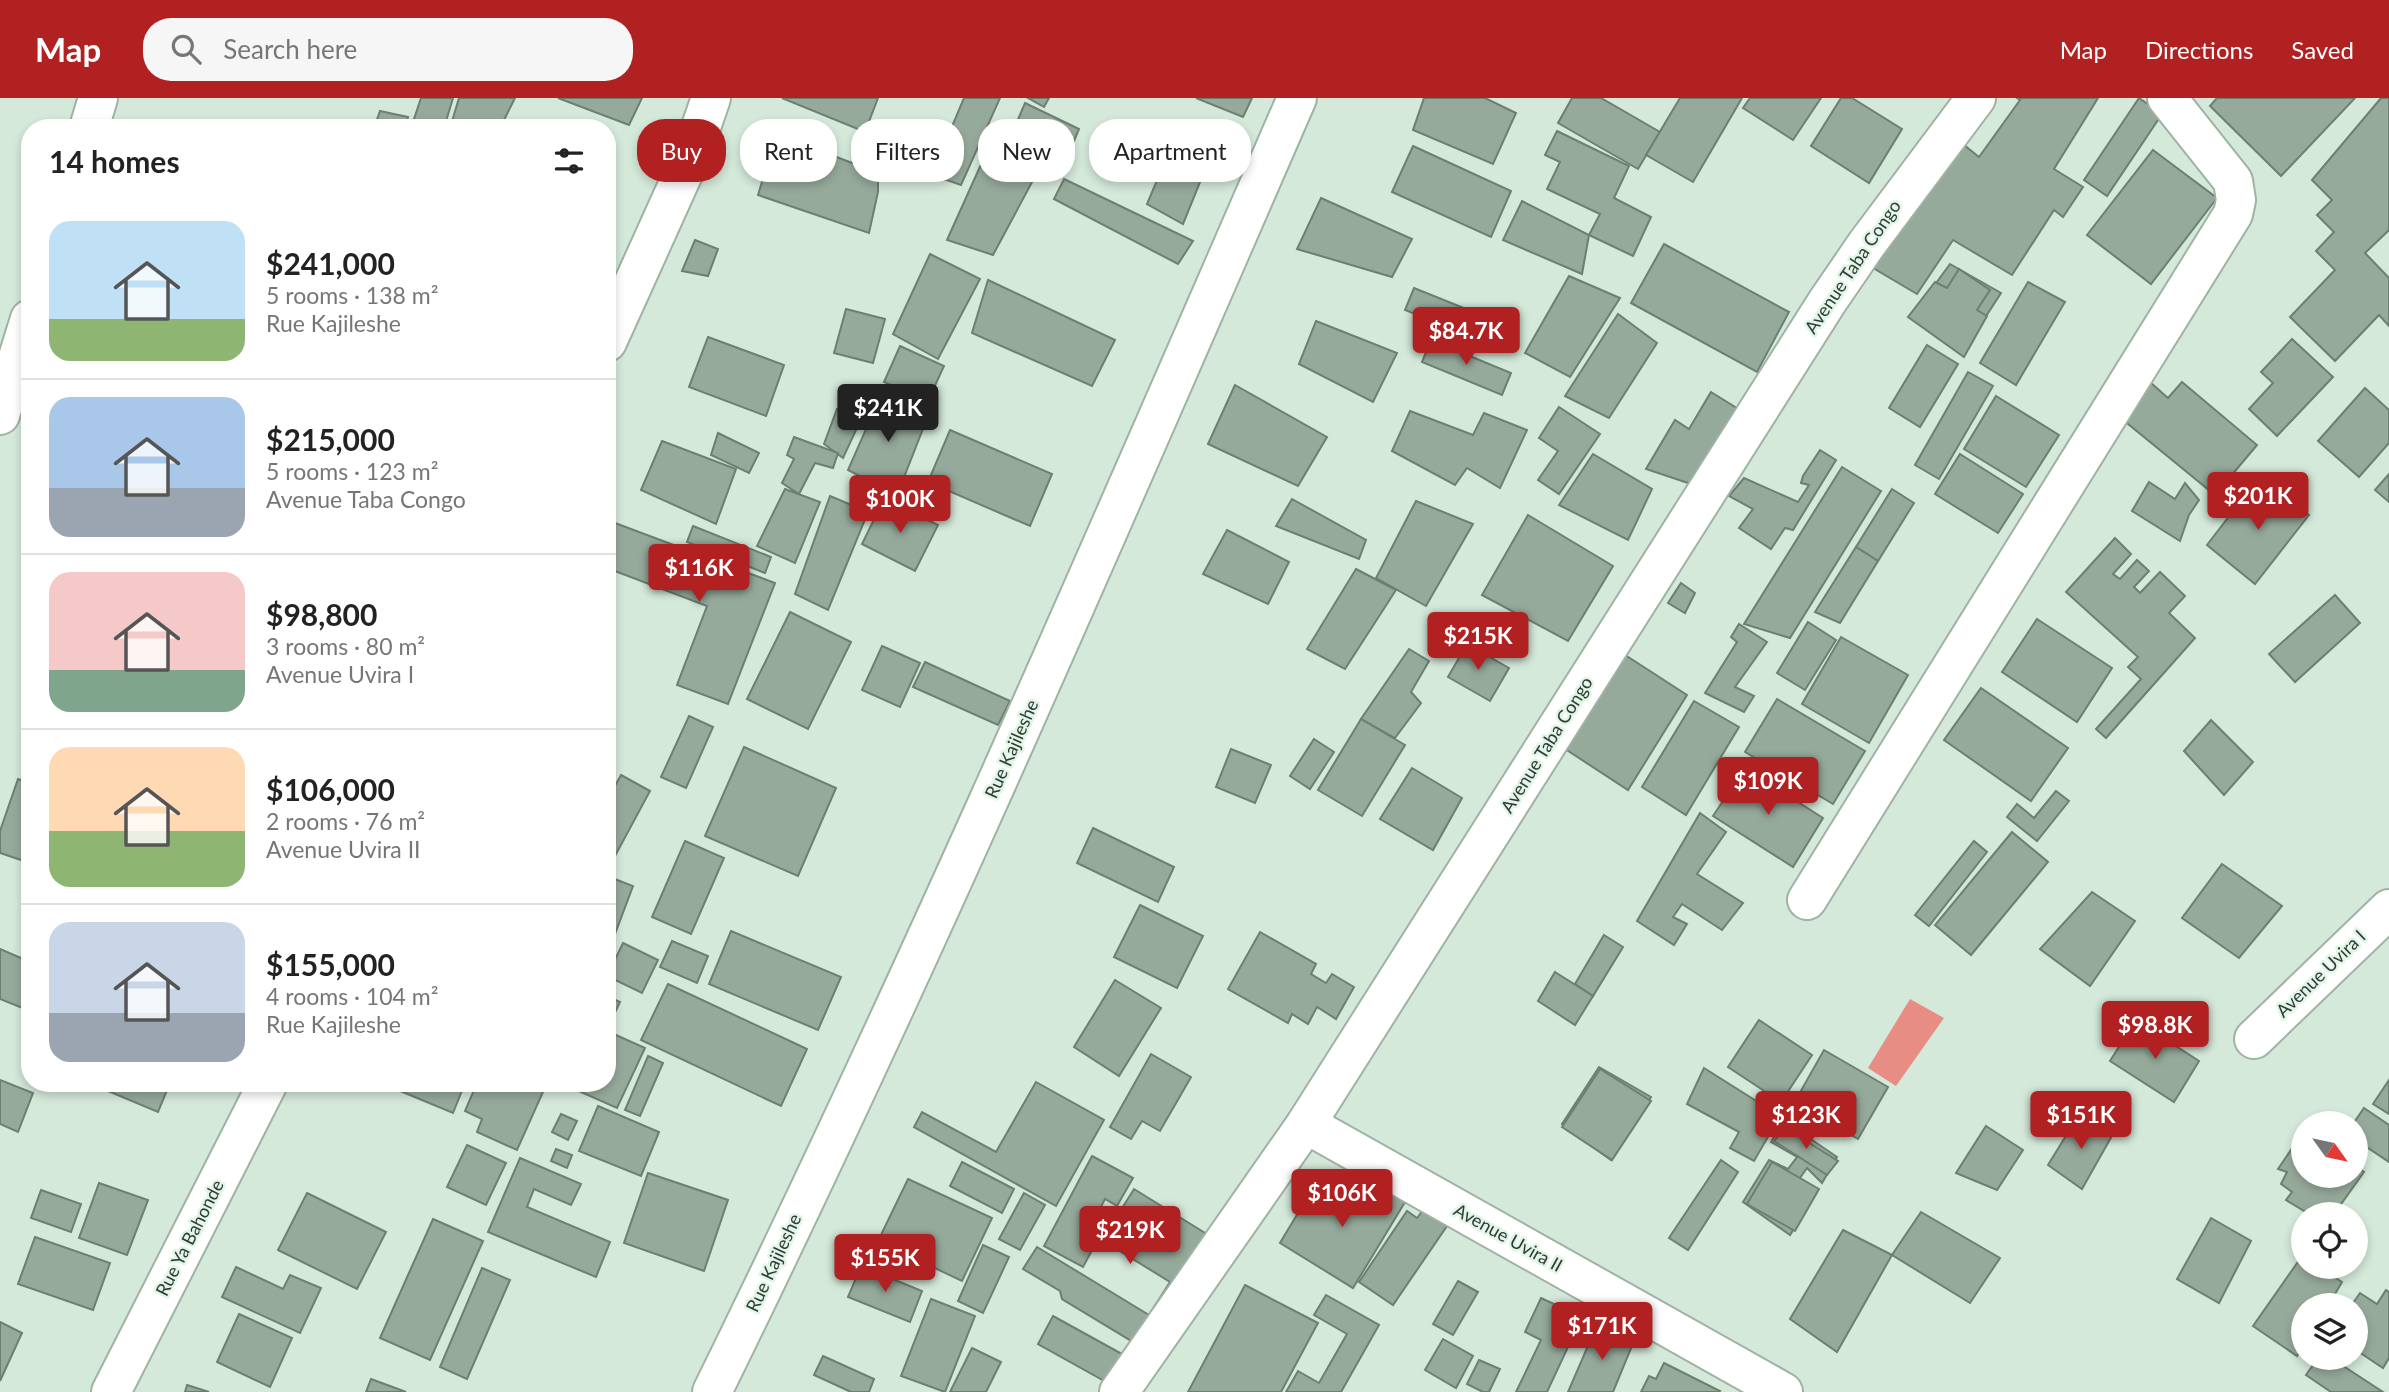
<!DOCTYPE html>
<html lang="en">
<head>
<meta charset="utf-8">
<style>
	:root { --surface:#fff; --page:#f6f6f6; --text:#222; --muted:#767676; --line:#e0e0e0; --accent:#b12122 }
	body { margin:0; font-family:Lato,sans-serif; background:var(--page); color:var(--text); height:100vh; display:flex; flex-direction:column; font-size:26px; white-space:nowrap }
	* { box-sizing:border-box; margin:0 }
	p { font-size:23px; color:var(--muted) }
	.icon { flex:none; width:38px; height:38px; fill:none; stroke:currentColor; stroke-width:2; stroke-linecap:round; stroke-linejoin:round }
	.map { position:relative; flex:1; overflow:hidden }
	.drawer { position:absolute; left:21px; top:21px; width:595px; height:973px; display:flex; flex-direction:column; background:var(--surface); border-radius:28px; box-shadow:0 4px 10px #0003 }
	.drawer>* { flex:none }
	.hud { position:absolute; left:637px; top:21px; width:665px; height:63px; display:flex; gap:14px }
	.needle { width:46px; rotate:123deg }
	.buttons { position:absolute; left:2291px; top:1013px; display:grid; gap:14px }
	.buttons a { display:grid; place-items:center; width:77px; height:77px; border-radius:50%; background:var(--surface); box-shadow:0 4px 10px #0003; font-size:35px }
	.price { position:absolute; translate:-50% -60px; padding:0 16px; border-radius:7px; background:var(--accent); color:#fff; font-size:23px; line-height:46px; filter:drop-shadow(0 2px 4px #0008) }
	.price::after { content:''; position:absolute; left:50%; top:42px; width:21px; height:16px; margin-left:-10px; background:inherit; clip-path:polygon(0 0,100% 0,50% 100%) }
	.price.current { background:#222; color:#fff }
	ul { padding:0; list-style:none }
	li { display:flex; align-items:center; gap:21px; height:175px; padding:0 28px }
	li+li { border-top:2px solid var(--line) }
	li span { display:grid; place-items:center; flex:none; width:196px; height:140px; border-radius:21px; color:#555 }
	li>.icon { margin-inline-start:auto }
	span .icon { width:84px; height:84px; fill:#fffc; stroke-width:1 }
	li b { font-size:30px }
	h2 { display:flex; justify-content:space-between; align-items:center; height:84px; padding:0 28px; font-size:30px }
	.tag { padding:0 24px; border-radius:28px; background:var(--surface); box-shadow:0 4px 10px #0003; font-size:24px; line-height:63px }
	.tag.current { background:var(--accent); color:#fff }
	header { display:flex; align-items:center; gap:42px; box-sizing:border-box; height:98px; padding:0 35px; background:var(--accent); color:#fff }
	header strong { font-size:33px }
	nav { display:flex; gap:38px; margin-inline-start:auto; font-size:24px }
	.search { width:490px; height:63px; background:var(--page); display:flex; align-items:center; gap:18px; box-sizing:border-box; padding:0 24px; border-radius:28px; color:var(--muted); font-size:26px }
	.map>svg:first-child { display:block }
	.water { fill:#e88d83 }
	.building { fill:#96aa9b; stroke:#6c7f72; stroke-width:2 }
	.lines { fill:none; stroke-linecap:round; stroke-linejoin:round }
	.minor-casing { stroke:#9fb3a4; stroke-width:42 }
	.minor { stroke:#fff; stroke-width:38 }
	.labels { text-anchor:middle; stroke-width:5; stroke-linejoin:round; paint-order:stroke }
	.street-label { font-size:18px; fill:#313a34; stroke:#e1f6e7 }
</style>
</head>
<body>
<header>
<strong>Map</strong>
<div class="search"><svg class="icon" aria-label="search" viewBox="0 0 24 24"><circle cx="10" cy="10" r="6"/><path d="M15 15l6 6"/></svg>Search here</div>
<nav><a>Map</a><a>Directions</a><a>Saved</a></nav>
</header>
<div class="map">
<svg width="2389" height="1294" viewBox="0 0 2389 1294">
	<rect width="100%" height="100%" fill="#d4e9da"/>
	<path class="water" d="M1910,901l34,19 -48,68 -28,-18z"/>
	<g class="building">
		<path d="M421,0h32l-9,30h-33z"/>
		<path d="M459,0h56l-15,30h-50z"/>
		<path d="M558,0h84l-13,27z"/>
		<path d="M782,0h96l-13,34z"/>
		<path d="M964,0h36l-39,87 -38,-13 11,-31 11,2z"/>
		<path d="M1028,0h21l-5,9z"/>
		<path d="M1196,0h56l-9,19z"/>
		<path d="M1424,0h61l31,15 -23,51 -80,-34z"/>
		<path d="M1572,0h29l59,34 -22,37 -80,-46z"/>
		<path d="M1680,0h62l-49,84 -47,-27z"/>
		<path d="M1750,0h71l-28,42 -50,-32z"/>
		<path d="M1841,0h11l50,31 -33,54 -58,-37z"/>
		<path d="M2017,0h81l-44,71 29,18 -20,30 -9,-7 -42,65 -59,-35 -36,54 -49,-29 91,-124 20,16 41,-57z"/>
		<path d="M2139,0l23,16 -55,82 -23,-16z"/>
		<path d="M2217,0h138l-74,78 -71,-70z"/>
		<path d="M2381,0h8v132l-24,23 24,25v48l-10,-11 -44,46 -45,-44 45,-47 -19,-19 18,-19 -17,-17 15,-15 -20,-20z"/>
		<path d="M1025,5l54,26 -16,39 -55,-25z"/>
		<path d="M380,13l28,6 -3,11h-31z"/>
		<path d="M1557,33l72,35 -15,32 37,19 -18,39 -44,-21 11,-21 -53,-25 13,-27 -15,-7z"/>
		<path d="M790,41l88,34v19l-9,41 -111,-38 12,-40 9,4z"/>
		<path d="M992,42l47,29 -46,86 -46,-15z"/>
		<path d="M1413,48l98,45 -20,46 -99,-45z"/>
		<path d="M1170,51l37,16 -24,59 -36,-20z"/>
		<path d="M2153,52l64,48 -66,86 -64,-49z"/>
		<path d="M1064,81l129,62 -15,23 -124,-65z"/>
		<path d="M1321,100l91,41 -20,38 -95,-28z"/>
		<path d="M1522,103l67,34 -7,39 -79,-34z"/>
		<path d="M695,142l23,9 -10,27 -26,-5z"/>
		<path d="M1664,146l125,68 -32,60 -126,-69z"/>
		<path d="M930,156l50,25 -42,80 -45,-25z"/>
		<path d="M1950,166l51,29 -35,54 -51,-35z"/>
		<path d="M1959,171l31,21 -13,20 10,6 -23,41 -56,-40 27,-35 12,6z"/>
		<path d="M1569,178l51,22 -50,79 -45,-24z"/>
		<path d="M988,182l127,60 -23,46 -120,-53z"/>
		<path d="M2028,184l37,20 -49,83 -36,-22z"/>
		<path d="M1414,190l97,39 -9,22 -97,-39z"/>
		<path d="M846,211l39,10 -12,44 -39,-10z"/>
		<path d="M1618,216l39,29 -48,75 -44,-22z"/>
		<path d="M1316,223l81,32 -24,49 -74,-38z"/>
		<path d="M708,239l76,28 -18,51 -77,-29z"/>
		<path d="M2292,241l41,38 -56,59 -28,-27 24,-26 -12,-11z"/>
		<path d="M1431,242l80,33 -9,22 -80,-33z"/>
		<path d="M1927,247l31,19 -38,63 -31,-19z"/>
		<path d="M900,248l44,20 -16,35 -44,-19z"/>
		<path d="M1968,274l25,14 -54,93 -24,-14z"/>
		<path d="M2182,284l75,63 -42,50 -93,-76 29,-36 17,15z"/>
		<path d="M1235,287l92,52 -29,49 -90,-42z"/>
		<path d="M2365,290l24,22v33l-30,34 -41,-36z"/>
		<path d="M1711,294l29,18 -46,75 -48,-16 29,-49 14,9z"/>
		<path d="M881,297l47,21 -31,79 -49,-25z"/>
		<path d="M1996,298l63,39 -33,52 -62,-38z"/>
		<path d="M1559,309l41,27 -41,60 -21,-14 20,-29 -19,-13z"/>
		<path d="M837,311l26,6 -20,43 -19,-14z"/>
		<path d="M1410,313l63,24 11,-22 43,17 -27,58 -33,-20 -12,17 -63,-34z"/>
		<path d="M950,332l102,44 -22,52 -102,-44z"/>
		<path d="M718,335l41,20 -10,20 -38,-18z"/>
		<path d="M794,339l44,16 -5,15 -18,-5 -16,31 -17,-11 12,-24 -7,-4z"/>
		<path d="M662,343l74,28 -20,55 -75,-34z"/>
		<path d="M1820,352l16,10 -43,70 -8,-2 -14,21 -32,-21 14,-19 -24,-13 15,-18 54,24 11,-17 -8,-2 2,-7z"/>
		<path d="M1593,356l59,35 -24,51 -69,-35z"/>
		<path d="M1960,356l63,40 -25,39 -63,-39z"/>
		<path d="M1842,369l39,24 -91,147 -46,-14z"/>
		<path d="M2389,376v28l-14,-12z"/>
		<path d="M2149,384l26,17 10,-16 14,17 -10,15 -9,26 -48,-30z"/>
		<path d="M2275,389l34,28 -54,69 -48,-39 43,-56 14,12z"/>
		<path d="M785,391l35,13 -25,61 -38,-17z"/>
		<path d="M1892,391l22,14 -36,58 -22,-14z"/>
		<path d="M830,398l38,16 -40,98 -33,-16z"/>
		<path d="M884,401l54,26 -23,46 -53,-27z"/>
		<path d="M1292,401l74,41 -7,19 -83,-33z"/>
		<path d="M1416,403l57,23 -47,82 -50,-28z"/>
		<path d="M1528,417l85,51 -45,75 -86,-46z"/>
		<path d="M607,422l168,63 -47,121 -51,-19 30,-79 -100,-38z"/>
		<path d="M693,428l78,31 -6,16 -78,-31z"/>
		<path d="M1227,432l62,32 -21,42 -65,-30z"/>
		<path d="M2115,440l16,16 -18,20 7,5 17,-19 12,11 -15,16 6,6 20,-21 25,24 -16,17 26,25 -89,100 -10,-9 45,-50 -13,-12 10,-10 -72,-65z"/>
		<path d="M1856,449l22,14 -38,62 -25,-11z"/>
		<path d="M1356,471l40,21 -51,79 -38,-20z"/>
		<path d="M1681,485l14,10 -10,20 -17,-10z"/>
		<path d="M2335,497l25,28 -65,59 -26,-28z"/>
		<path d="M790,514l61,30 -43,87 -61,-30z"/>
		<path d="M2037,521l75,49 -35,54 -75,-50z"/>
		<path d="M1808,524l28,18 -31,50 -28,-17z"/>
		<path d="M1739,526l28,18 -32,45 19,9 -10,16 -39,-19 32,-51 -6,-5z"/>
		<path d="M1841,539l67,38 -39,68 -67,-39z"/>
		<path d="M1467,546l42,24 -19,33 -42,-24z"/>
		<path d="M882,548l38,17 -20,44 -38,-17z"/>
		<path d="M1409,551l20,12 -18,31 10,11 -26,35 -34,-19z"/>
		<path d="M1619,553l68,44 -59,95 -69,-45z"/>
		<path d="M925,564l85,39 -12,24 -85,-38z"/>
		<path d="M1981,590l87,60 -37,53 -87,-61z"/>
		<path d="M1777,601l88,52 -32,53 -88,-52z"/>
		<path d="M1694,603l45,26 -53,88 -44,-28z"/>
		<path d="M689,618l24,11 -27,61 -25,-11z"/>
		<path d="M1361,621l44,26 -43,71 -44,-26z"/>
		<path d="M2211,622l42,42 -29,33 -40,-44z"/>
		<path d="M1314,641l20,13 -24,37 -20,-13z"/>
		<path d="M744,649l92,41 -38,88 -93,-40z"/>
		<path d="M1231,651l40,16 -16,38 -39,-16z"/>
		<path d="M1412,670l50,30 -29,52 -53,-31z"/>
		<path d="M1745,670l78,50 -30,49 -80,-51z"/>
		<path d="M621,677l29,16 -35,65 -8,-4v-52z"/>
		<path d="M18,681l12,4v80l-30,-10v-22z"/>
		<path d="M2056,693l13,10 -32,40 -30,-24 10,-13 17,14z"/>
		<path d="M1700,715l26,19 -29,42 46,29 -21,27 -40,-26 -9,13 14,7 -13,21 -37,-24z"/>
		<path d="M1093,730l81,39 -16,35 -81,-39z"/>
		<path d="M2012,734l36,30 -77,93 -36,-30z"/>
		<path d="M685,743l39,17 -33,76 -39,-17z"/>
		<path d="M1974,743l13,11 -58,74 -14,-11z"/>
		<path d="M2222,766l60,42 -43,52 -57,-40z"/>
		<path d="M607,778l26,10 -21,56 -5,-2z"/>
		<path d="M2092,794l43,29 -45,65 -50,-37z"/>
		<path d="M1140,807l63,31 -26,52 -63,-31z"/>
		<path d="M731,833l110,46 -23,53 -109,-46z"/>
		<path d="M1260,834l56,32 -5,10 15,9 6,-9 22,13 -18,32 -19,-12 -9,17 -16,-10 -4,9 -60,-34z"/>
		<path d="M1604,837l19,12 -30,49 -18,-12z"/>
		<path d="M672,843l36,15 -11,27 -37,-16z"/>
		<path d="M623,845l35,17 -16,33 -35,-17z"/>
		<path d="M0,851l30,13v49l-30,-12z"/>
		<path d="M1555,874l38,24 -18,29 -37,-24z"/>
		<path d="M1115,882l46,28 -42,68 -45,-29z"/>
		<path d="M668,886l139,65 -26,57 -140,-66z"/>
		<path d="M607,898l13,6 -10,21 -3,-1z"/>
		<path d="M1759,922l53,35 -31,47 -53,-35z"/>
		<path d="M2136,922l63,41 -25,41 -64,-41z"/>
		<path d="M607,933l38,17 -28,60 -43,-19 2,-6h31z"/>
		<path d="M1824,952l64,37 -30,52 -64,-36z"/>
		<path d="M1151,956l40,23 -31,54 -18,-10 -11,18 -21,-12z"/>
		<path d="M648,958l15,7 -23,53 -15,-6z"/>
		<path d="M1599,969l52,30 -40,63 -49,-36z"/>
		<path d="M1704,970l76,48 -26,45 -24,-13 9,-16 -52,-28z"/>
		<path d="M1600,971l51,32 -39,59 -50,-33z"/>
		<path d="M0,982l33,13 -15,39 -18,-8z"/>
		<path d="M2389,982v34l-16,-10z"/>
		<path d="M1036,984l68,38 -48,86 -142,-79 8,-15 74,40z"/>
		<path d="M89,985h81l-12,29z"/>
		<path d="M381,985h84l-12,30z"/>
		<path d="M477,985h70l-30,67 -40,-18 5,-13 -17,-8z"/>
		<path d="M598,1008l61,26 -18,44 -62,-25z"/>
		<path d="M2364,1010l25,17v37l-33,-22v-16h-3z"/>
		<path d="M2080,1015l33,21 -31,55 -34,-24z"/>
		<path d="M561,1016l16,7 -9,19 -16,-8z"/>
		<path d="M1783,1022l54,37 -15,26 -15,-15 -7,10 17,14 -27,43 -47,-33 26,-42 19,9 9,-12 -26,-15z"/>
		<path d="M1986,1028l37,24 -26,40 -41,-17z"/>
		<path d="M1785,1030l53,33 -11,14 -53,-34z"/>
		<path d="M2303,1034v44h53v-10l8,6 -30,42h-25l-23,-14 6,-8 -11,-8 6,-12 -9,-3z"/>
		<path d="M467,1047l39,18 -20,42 -39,-18z"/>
		<path d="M556,1051l16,6 -5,13 -16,-7z"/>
		<path d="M1092,1058l41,22 -16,28 -12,-7 -13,25 11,6 -20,37 -39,-21z"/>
		<path d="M520,1060l61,26 -10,21 -37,-16 -7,18 83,35 -14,35 -108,-45z"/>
		<path d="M1721,1062l17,12 -50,78 -19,-12z"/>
		<path d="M962,1064l52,27 -12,24 -52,-27z"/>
		<path d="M1772,1064l47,27 -24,42 -48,-27z"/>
		<path d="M648,1075l80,27 -24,71 -80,-28z"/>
		<path d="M908,1081l84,39 -30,63 -84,-40z"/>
		<path d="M1365,1081l40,23 -52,86 -73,-45 38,-63 34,21z"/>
		<path d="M99,1085l49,17 -21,55 -48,-17z"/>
		<path d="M1134,1091l76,47 -67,112 -81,-49 -2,-8 -37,-22 14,-22 112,68 21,-33 -68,-42z"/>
		<path d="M41,1092l40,14 -10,28 -40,-14z"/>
		<path d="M307,1095l79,39 -29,57 -79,-39z"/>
		<path d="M1024,1095l21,12 -25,45 -21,-11z"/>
		<path d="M1423,1112l24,16 -54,79 -34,-23 48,-71 10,7z"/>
		<path d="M1921,1114l79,46 -30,45 -78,-48z"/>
		<path d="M2211,1120l40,23 -32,62 -42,-24z"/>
		<path d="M433,1121l50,22 -53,119 -50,-22z"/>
		<path d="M1843,1132l49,25 -55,97 -47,-33z"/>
		<path d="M35,1139l75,26 -17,47 -75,-26z"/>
		<path d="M983,1147l26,12 -26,56 -25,-12z"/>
		<path d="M2302,1158l1,11h16l23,15 -14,24h-25v40l-6,10 -44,-30z"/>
		<path d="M861,1168l61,25 -12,31 -62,-25z"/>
		<path d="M236,1169l47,22 7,-14 31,13 -21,45 -78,-36z"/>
		<path d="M482,1170l28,12 -43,99 -27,-12z"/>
		<path d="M1458,1183l20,11 -25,43 -20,-11z"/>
		<path d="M1245,1187l73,38 -37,69h-93z"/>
		<path d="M2386,1192l3,2v66l-6,10 -27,-18v-44h-5l9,-13 17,11z"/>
		<path d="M1326,1197l53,30 -38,67h-55l12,-21 21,12 28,-49 -33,-19z"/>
		<path d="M1541,1200l41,19 -35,75h-31l25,-52 -16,-8z"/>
		<path d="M931,1201l44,17 -30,76 -44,-16z"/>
		<path d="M239,1216l53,24 -22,49 -53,-25z"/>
		<path d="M1053,1218l78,43 -16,28 -77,-43z"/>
		<path d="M0,1224l22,11 -22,48z"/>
		<path d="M1597,1227l37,16 -21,51h-45z"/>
		<path d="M1443,1241l30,17 -17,32 -31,-18z"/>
		<path d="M972,1250l29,14 -15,30h-36z"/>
		<path d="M823,1258l51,23 -5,13h-18l-37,-17z"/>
		<path d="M2318,1260h13l52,34h-52l-25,-17z"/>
		<path d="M1479,1262l21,9 -11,23h-6l-16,-8z"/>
		<path d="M1664,1265l56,28 -1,1h-78l8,-16 7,3z"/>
		<path d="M371,1281l35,13h-40z"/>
		<path d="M187,1287l22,7h-24z"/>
	</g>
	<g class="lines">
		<defs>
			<g id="minor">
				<path d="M89,30l9,-30"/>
				<path d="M607,244l84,-186 20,-58"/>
				<path d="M0,317l30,-96"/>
				<path d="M1807,802l426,-686 3,-14 -3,-19 -66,-83"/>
				<path d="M2254,941l135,-130"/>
				<path d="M1306,1026l477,268"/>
				<path d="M111,1294l157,-309"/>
				<path d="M712,1294c209,-425 396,-860 585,-1294"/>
				<path d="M1119,1294l187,-268 521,-822 39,-57 110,-147"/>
			</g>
		</defs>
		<use href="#minor" class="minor-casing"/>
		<use href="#minor" class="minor"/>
	</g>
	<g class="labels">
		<g class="street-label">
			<text transform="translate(1853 169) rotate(-56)" y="6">Avenue Taba Congo</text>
			<text transform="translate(1547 647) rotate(-58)" y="6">Avenue Taba Congo</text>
			<text transform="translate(1012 651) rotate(-66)" y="6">Rue Kajileshe</text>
			<text transform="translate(2321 876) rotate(-44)" y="6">Avenue Uvira I</text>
			<text transform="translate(190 1140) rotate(-63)" y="6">Rue Ya Bahonde</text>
			<text transform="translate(1508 1140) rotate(29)" y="6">Avenue Uvira II</text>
			<text transform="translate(774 1165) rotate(-65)" y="6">Rue Kajileshe</text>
		</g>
	</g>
</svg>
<div class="buttons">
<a><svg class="needle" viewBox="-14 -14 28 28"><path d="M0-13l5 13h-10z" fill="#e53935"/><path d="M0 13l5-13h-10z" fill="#767676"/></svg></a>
<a><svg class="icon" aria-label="locate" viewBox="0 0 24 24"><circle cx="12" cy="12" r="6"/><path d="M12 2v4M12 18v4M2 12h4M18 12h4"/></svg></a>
<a><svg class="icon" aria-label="layers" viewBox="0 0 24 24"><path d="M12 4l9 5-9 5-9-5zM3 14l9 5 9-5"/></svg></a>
</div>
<b class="price" style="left:1466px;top:269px">$84.7K</b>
<b class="price current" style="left:888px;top:346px">$241K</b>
<b class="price" style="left:2258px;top:434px">$201K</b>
<b class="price" style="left:900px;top:437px">$100K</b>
<b class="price" style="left:699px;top:506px">$116K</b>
<b class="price" style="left:1478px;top:574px">$215K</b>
<b class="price" style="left:1768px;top:719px">$109K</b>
<b class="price" style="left:2155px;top:963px">$98.8K</b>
<b class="price" style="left:1806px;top:1053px">$123K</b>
<b class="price" style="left:2081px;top:1053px">$151K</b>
<b class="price" style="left:1342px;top:1131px">$106K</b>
<b class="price" style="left:1130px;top:1168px">$219K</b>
<b class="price" style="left:885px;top:1196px">$155K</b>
<b class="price" style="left:1602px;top:1264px">$171K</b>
<div class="hud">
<a class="tag current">Buy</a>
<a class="tag">Rent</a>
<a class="tag">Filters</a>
<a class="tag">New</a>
<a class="tag">Apartment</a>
</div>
<section class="drawer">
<h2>14 homes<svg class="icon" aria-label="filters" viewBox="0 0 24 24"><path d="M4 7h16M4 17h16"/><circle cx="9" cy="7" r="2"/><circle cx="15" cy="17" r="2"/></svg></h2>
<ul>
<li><span style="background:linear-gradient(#bfe0f5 70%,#8fb573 0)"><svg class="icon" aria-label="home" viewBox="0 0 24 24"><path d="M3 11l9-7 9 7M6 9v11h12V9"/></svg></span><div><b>$241,000</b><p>5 rooms · 138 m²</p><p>Rue Kajileshe</p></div></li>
<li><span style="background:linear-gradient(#a9c7e8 65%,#9aa5b1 0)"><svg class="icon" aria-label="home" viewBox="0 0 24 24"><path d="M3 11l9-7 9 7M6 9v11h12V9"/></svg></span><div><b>$215,000</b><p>5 rooms · 123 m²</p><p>Avenue Taba Congo</p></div></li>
<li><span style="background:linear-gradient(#f6c9c9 70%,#7fa58c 0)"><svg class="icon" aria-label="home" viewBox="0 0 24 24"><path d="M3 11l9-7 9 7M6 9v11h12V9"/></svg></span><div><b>$98,800</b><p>3 rooms · 80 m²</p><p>Avenue Uvira I</p></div></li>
<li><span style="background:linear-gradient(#ffd9b3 60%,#8fb573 0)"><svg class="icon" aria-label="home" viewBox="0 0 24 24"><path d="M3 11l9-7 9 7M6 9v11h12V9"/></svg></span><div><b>$106,000</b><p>2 rooms · 76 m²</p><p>Avenue Uvira II</p></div></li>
<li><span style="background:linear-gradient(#c9d6e8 65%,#9aa5b1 0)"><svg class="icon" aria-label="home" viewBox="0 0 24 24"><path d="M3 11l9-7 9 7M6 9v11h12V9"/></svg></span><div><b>$155,000</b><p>4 rooms · 104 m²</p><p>Rue Kajileshe</p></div></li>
</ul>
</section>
</div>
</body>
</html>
